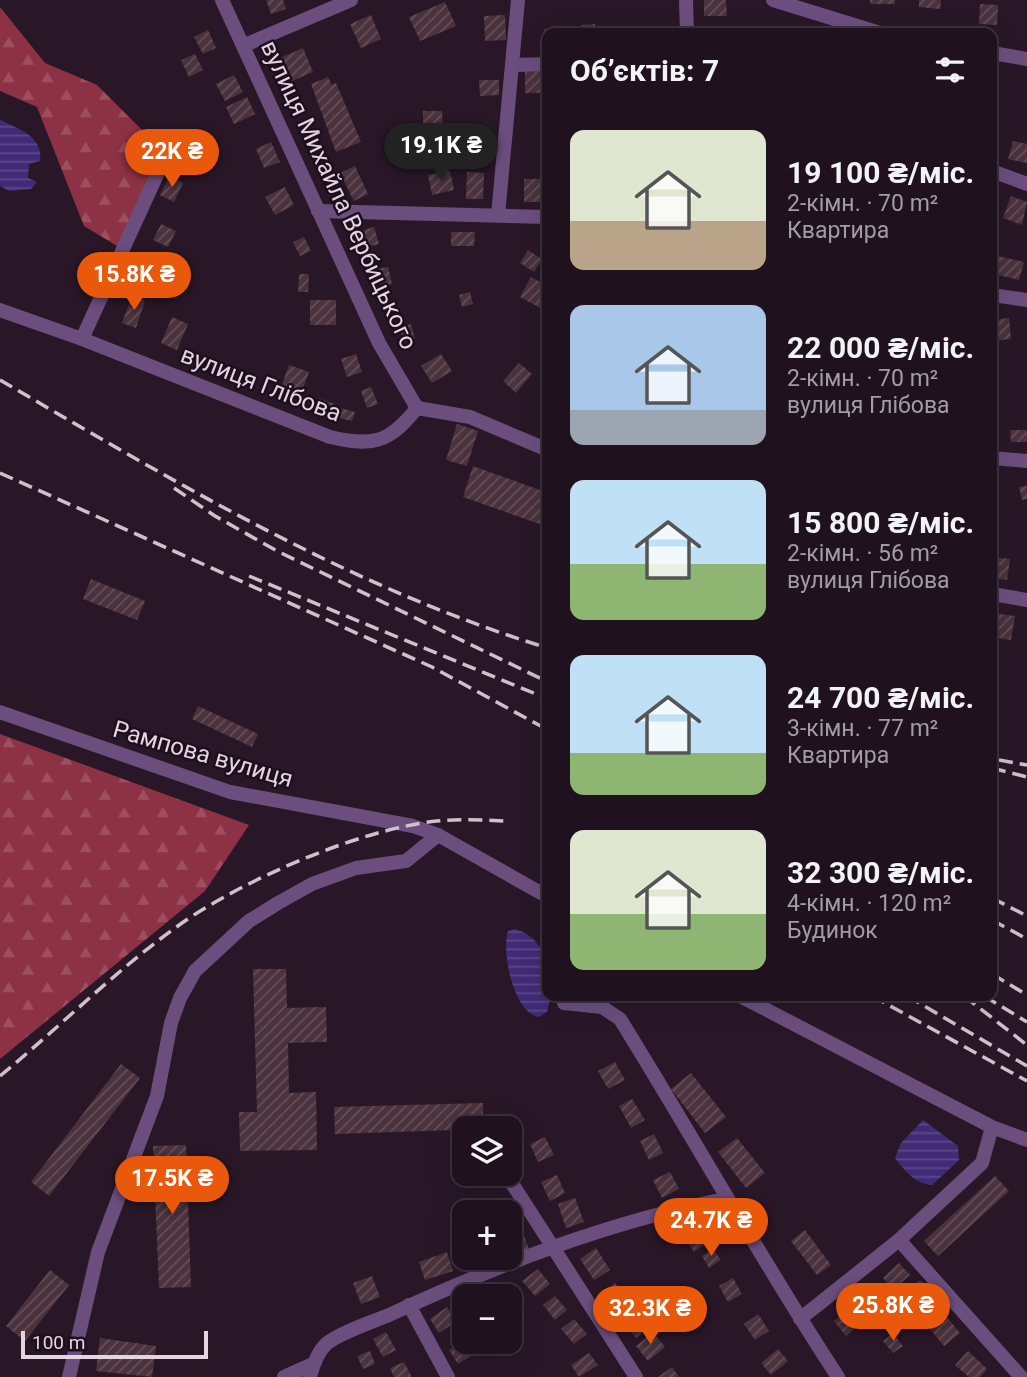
<!DOCTYPE html>
<html lang="uk">
<head>
<meta charset="utf-8">
<style>
	:root { --surface:#1f111d; --page:#271a26; --text:#f1f3f6; --muted:#a19da4; --line:#3c313b; --accent:#ea580c }
	body { margin:0; font-family:Roboto,sans-serif; background:var(--page); color:var(--text); height:100vh; display:flex; flex-direction:column; font-size:26px; white-space:nowrap }
	* { box-sizing:border-box; margin:0 }
	p { font-size:23px; color:var(--muted) }
	.icon { flex:none; width:38px; height:38px; fill:none; stroke:currentColor; stroke-width:2; stroke-linecap:round; stroke-linejoin:round }
	.map { position:relative; flex:1; overflow:hidden }
	.panel { position:absolute; left:542px; top:28px; width:455px; height:973px; display:flex; flex-direction:column; background:var(--surface); border-radius:14px; box-shadow:0 7px 28px #0002,0 0 0 2px var(--line) }
	.panel>* { flex:none }
	.buttons { position:absolute; left:452px; top:1116px; display:grid; gap:14px }
	.buttons a { display:grid; place-items:center; width:70px; height:70px; border-radius:14px; background:var(--surface); box-shadow:0 7px 28px #0002,0 0 0 2px var(--line); font-size:35px }
	.scale { position:absolute; left:21px; bottom:18px; width:187px; box-sizing:border-box; padding-left:7px; border:4px solid #e3d6e0; border-top:0; font-size:19px; line-height:24px; white-space:nowrap; color:#e3d6e0; -webkit-text-stroke:5px #1f0e1d; paint-order:stroke }
	.price { position:absolute; translate:-50% -60px; padding:0 16px; border-radius:24px; background:var(--accent); color:#fff; font-size:23px; line-height:46px; filter:drop-shadow(0 2px 4px #0008) }
	.price::after { content:''; position:absolute; left:50%; top:42px; width:21px; height:16px; margin-left:-10px; background:inherit; clip-path:polygon(0 0,100% 0,50% 100%) }
	.price.current { background:#222; color:#fff }
	ul { padding:0; list-style:none }
	li { display:flex; align-items:center; gap:21px; height:175px; padding:0 28px }
	li span { display:grid; place-items:center; flex:none; width:196px; height:140px; border-radius:14px; color:#555 }
	li>.icon { margin-inline-start:auto }
	span .icon { width:84px; height:84px; fill:#fffc; stroke-width:1 }
	li b { font-size:30px }
	h2 { display:flex; justify-content:space-between; align-items:center; height:84px; padding:0 28px; font-size:30px }
	.map>svg:first-child { display:block }
	.forest { fill:url(#forest-firs) }
	.water { fill:url(#water-rules) }
	.building { fill:url(#building-hatch) }
	.lines { fill:none; stroke-linecap:round; stroke-linejoin:round }
	.minor { stroke:#6c4e7e; stroke-width:14 }
	.rail { stroke:#cfc1cc; stroke-width:3.5; stroke-dasharray:14 7; stroke-linecap:butt }
	.labels { text-anchor:middle; stroke-width:5; stroke-linejoin:round; paint-order:stroke }
	.street-label { font-size:24px; fill:#e3d6e0; stroke:#1f0e1d }
</style>
</head>
<body>
<div class="map">
<svg width="1027" height="1377" viewBox="0 0 1027 1377">
	<defs>
		<pattern id="forest-firs" width="22" height="20" patternUnits="userSpaceOnUse" patternTransform="scale(1.75)"><rect width="22" height="20" fill="#8d3245"/><path d="M5 1l3.5 6h-7zM16 11l3.5 6h-7z" fill="#9d4f60"/></pattern>
		<pattern id="water-rules" width="6" height="5" patternUnits="userSpaceOnUse" patternTransform="scale(1.75)"><rect width="6" height="5" fill="#412b77"/><path d="M0 2.5h6" fill="none" stroke="#5c498a"/></pattern>
		<pattern id="building-hatch" width="6" height="6" patternUnits="userSpaceOnUse" patternTransform="scale(1.75)"><rect width="6" height="6" fill="#4b323d"/><path d="M-1 1l2-2M0 6l6-6M5 7l2-2" fill="none" stroke="#654f59"/></pattern>
	</defs>
	<rect width="100%" height="100%" fill="#291727"/>
	<g class="forest">
		<path d="M0,7l45,56 52,22 51,51 12,32 -38,81 -38,-23 -47,-119 -37,-16z"/>
		<path d="M0,734l249,91 -44,66 -205,168z"/>
	</g>
	<g class="water">
		<path d="M0,120c18,8 44,17 40,41l-11,3 -1,14 9,4 -6,7 -22,2 -9,-5z"/>
		<path d="M515,929c32,9 33,39 33,67h3l-4,16 -8,5c-25,-3 -38,-65 -31,-86z"/>
		<path d="M923,1120l35,26 1,14 -27,25c-17,-1 -27,-14 -37,-27l6,-15z"/>
	</g>
	<g class="building">
		<path d="M266,0h17l3,9 -15,5z"/>
		<path d="M704,0h22l1,16h-23z"/>
		<rect x="870" y="0" width="25" height="4"/>
		<path d="M919,0h22l-1,9 -21,-2z"/>
		<path d="M445,2l11,24 -36,15 -11,-24z"/>
		<path d="M980,4l18,1 -1,20 -18,-1z"/>
		<path d="M371,15l10,24 -20,9 -11,-24z"/>
		<path d="M505,15l1,25 -21,1 -1,-25z"/>
		<path d="M595,24v9h-13v-8z"/>
		<path d="M544,29h19l1,4h-16v17h-3z"/>
		<path d="M208,30l8,18 -13,6 -9,-17z"/>
		<path d="M303,48l10,24 -23,10 -10,-24z"/>
		<path d="M195,54l8,16 -14,7 -8,-17z"/>
		<path d="M525,71h15l1,22h-16z"/>
		<path d="M234,75l9,17 -18,9 -9,-17z"/>
		<path d="M328,77l4,8 4,-2 25,59 -25,10 -25,-68z"/>
		<path d="M479,80h20v15l-19,1z"/>
		<path d="M247,97l8,17 -21,10 -8,-17z"/>
		<path d="M423,111h19l1,22 -20,1z"/>
		<path d="M1013,141l14,3v19l-19,-4z"/>
		<path d="M271,142l9,20 -16,6 -8,-19z"/>
		<path d="M197,149l14,5 -6,16 -14,-6z"/>
		<path d="M355,166l13,28 -14,7 -14,-28z"/>
		<path d="M450,171l4,19 -22,5 -4,-20z"/>
		<path d="M467,172l17,1 -1,26h-17z"/>
		<path d="M169,177l14,6 -9,19 -14,-7z"/>
		<rect x="524" y="179" width="21" height="23"/>
		<path d="M285,187l9,18 -19,10 -10,-18z"/>
		<path d="M1011,196l16,6 -5,23 -19,-7z"/>
		<path d="M161,224l15,7 -8,16 -15,-7z"/>
		<path d="M374,227l5,17 -13,3 -5,-16z"/>
		<path d="M451,232h24l-1,14h-23z"/>
		<path d="M304,237l7,14 -11,5 -7,-14z"/>
		<path d="M528,250l14,9 -8,13 -14,-9z"/>
		<path d="M998,256l26,6 -5,18 -25,-6z"/>
		<path d="M388,267l4,17 -12,3 -4,-18z"/>
		<path d="M299,274h10l-1,18h-10z"/>
		<path d="M531,277l17,9v13l-6,10 -22,-12z"/>
		<path d="M470,292l3,12 -11,3 -3,-12z"/>
		<path d="M132,296l13,5 -9,27 -14,-5z"/>
		<rect x="310" y="300" width="26" height="25"/>
		<path d="M172,317l16,7 -11,26 -16,-7z"/>
		<path d="M1009,318l2,21 -19,2v-21z"/>
		<path d="M411,324l4,15 -11,3 -5,-15z"/>
		<path d="M356,354l6,18 -15,5 -6,-18z"/>
		<path d="M441,354l11,17 -20,12 -11,-17z"/>
		<path d="M519,363l13,11 -16,19 -13,-12z"/>
		<path d="M289,365l20,7 -9,25 -20,-7z"/>
		<path d="M371,387l7,17 -11,4 -6,-17z"/>
		<path d="M319,398l16,6 -3,9 -16,-5z"/>
		<path d="M341,408l14,4 -3,9 -14,-3z"/>
		<path d="M457,424l21,7 -11,35 -21,-6z"/>
		<path d="M1010,430h17v12h-16z"/>
		<path d="M473,466l75,27v34l-85,-30z"/>
		<path d="M1027,486v13l-5,1 -3,-13z"/>
		<path d="M992,557l18,2 -3,21 -15,-2z"/>
		<path d="M91,579l54,22 -8,19 -54,-21z"/>
		<path d="M992,613l23,3 -4,24 -19,-3z"/>
		<path d="M198,706l60,28 -6,13 -60,-28z"/>
		<path d="M253,969h33l1,39 39,-1 1,35 -39,1 1,50 27,-1 1,58 -77,1 -1,-39h18z"/>
		<path d="M615,1062l10,18 -17,9 -10,-18z"/>
		<path d="M121,1064l19,14 -91,118 -18,-14z"/>
		<path d="M691,1073l35,44 -21,16 -34,-44z"/>
		<path d="M632,1099l13,21 -14,8 -12,-22z"/>
		<path d="M483,1103v26l-148,5 -1,-27z"/>
		<path d="M654,1134l9,19 -14,7 -9,-19z"/>
		<path d="M545,1137l9,18 -16,7 -8,-18z"/>
		<path d="M737,1138l28,35 -19,15 -28,-36z"/>
		<path d="M186,1145l5,142 -32,1 -6,-142z"/>
		<path d="M670,1172l9,17 -17,9 -9,-18z"/>
		<path d="M557,1175l8,18 -15,8 -9,-19z"/>
		<path d="M995,1176l14,15 -71,65 -14,-15z"/>
		<path d="M575,1198l9,24 -18,6 -8,-24z"/>
		<path d="M698,1221l13,20 -17,11 -13,-20z"/>
		<path d="M522,1230l7,19 -20,7v-22z"/>
		<path d="M805,1230l26,35 -14,10 -26,-34z"/>
		<path d="M596,1248l14,22 -16,10 -14,-21z"/>
		<path d="M713,1249l8,11 -12,8 -7,-12z"/>
		<path d="M447,1252l6,19 -28,9 -6,-18z"/>
		<path d="M899,1263l11,12 -17,15 -10,-12z"/>
		<path d="M538,1269l12,15 -15,12 -13,-15z"/>
		<path d="M50,1270l19,15 -44,56 -19,-15z"/>
		<path d="M372,1276l8,21 -19,7 -8,-21z"/>
		<path d="M733,1278l9,16 -14,8 -9,-16z"/>
		<path d="M920,1280l12,13 -17,15 -12,-13z"/>
		<path d="M615,1283l13,16 -10,8 -14,-16z"/>
		<path d="M555,1296l12,14 -12,10 -12,-15z"/>
		<path d="M447,1307l10,14 -18,12 -9,-14z"/>
		<path d="M850,1308l11,15 -15,13 -12,-15z"/>
		<path d="M637,1309l14,17 -15,12 -14,-17z"/>
		<path d="M758,1314l11,17 -14,9 -11,-16z"/>
		<path d="M946,1316l14,17 -16,13 -14,-17z"/>
		<path d="M574,1319l13,15 -13,10 -13,-15z"/>
		<path d="M386,1332l10,18 -13,7 -10,-18z"/>
		<path d="M653,1332l12,15 -17,14 -12,-15z"/>
		<path d="M893,1333l10,13 -10,7 -10,-12z"/>
		<path d="M100,1338l56,8 -4,31 -56,-6z"/>
		<path d="M464,1339v3h6l7,10 -19,12 -9,-14z"/>
		<path d="M778,1349l10,12 -17,14 -10,-12z"/>
		<path d="M370,1351l5,13 -12,5 -6,-13z"/>
		<path d="M968,1351l19,18 -7,8h-11l-14,-12z"/>
		<path d="M589,1353l9,12 -19,12 -8,-12z"/>
		<path d="M404,1362l8,15h-18l-4,-9z"/>
		<path d="M672,1367l7,10h-21z"/>
	</g>
	<g class="lines">
		<g class="minor">
			<path d="M222,0l157,343 38,65"/>
			<path d="M686,0l1,33"/>
			<path d="M773,0l107,33"/>
			<path d="M245,45l106,-45"/>
			<path d="M992,53l35,6"/>
			<path d="M513,65l35,-1"/>
			<path d="M992,171l35,13"/>
			<path d="M318,211l230,6"/>
			<path d="M498,215l20,-215"/>
			<path d="M992,295l35,5"/>
			<path d="M0,310l82,29 248,98c43,10 59,6 87,-29"/>
			<path d="M82,339l78,-171"/>
			<path d="M417,408l53,9 78,33"/>
			<path d="M992,458l35,3"/>
			<path d="M992,594l35,6"/>
			<path d="M0,712l230,80 183,34 25,9 110,62"/>
			<path d="M740,996l252,131 35,13"/>
			<path d="M564,1003l38,4 18,12c74,119 141,241 218,358"/>
			<path d="M506,1174l130,203"/>
			<path d="M899,1240l122,137"/>
			<path d="M409,1305l39,72"/>
			<path d="M800,1319l99,-79 83,-77 10,-36"/>
			<path d="M69,1377l29,-125 59,-156 14,-73 9,-25 15,-27 54,-50 29,-18 34,-19 44,-16 50,-7 32,-26"/>
			<path d="M284,1377l29,-13"/>
			<path d="M310,1377c3,-12 7,-24 16,-33 13,-11 46,-22 63,-29 108,-50 219,-93 336,-116"/>
		</g>
		<g class="rail">
			<path d="M0,380c175,102 353,209 548,268"/>
			<path d="M0,473l432,194 116,63"/>
			<path d="M174,488l41,28 62,35 271,131"/>
			<path d="M249,576l299,123"/>
			<path d="M999,760l28,5"/>
			<path d="M992,768l35,9"/>
			<path d="M992,898l35,18"/>
			<path d="M992,920l35,19"/>
			<path d="M992,974l35,21"/>
			<path d="M872,996l155,85"/>
			<path d="M907,996l120,70"/>
			<path d="M964,996l63,49"/>
			<path d="M984,996l43,26"/>
			<path d="M0,1076c61,-50 118,-108 182,-153 63,-44 179,-94 255,-102 23,-2 46,-1 69,0"/>
		</g>
	</g>
	<g class="labels">
		<g class="street-label">
			<text transform="translate(339 195) rotate(65)" y="8">вулиця Михайла Вербицького</text>
			<text transform="translate(261 384) rotate(21)" y="8">вулиця Глібова</text>
			<text transform="translate(203 754) rotate(16)" y="8">Рампова вулиця</text>
		</g>
	</g>
</svg>
<div class="buttons">
<a><svg class="icon" aria-label="layers" viewBox="0 0 24 24"><path d="M12 4l9 5-9 5-9-5zM3 14l9 5 9-5"/></svg></a>
<a>+</a>
<a>−</a>
</div>
<div class="scale">100 m</div>
<b class="price current" style="left:441px;top:183px">19.1K ₴</b>
<b class="price" style="left:172px;top:189px">22K ₴</b>
<b class="price" style="left:134px;top:312px">15.8K ₴</b>
<b class="price" style="left:172px;top:1216px">17.5K ₴</b>
<b class="price" style="left:711px;top:1258px">24.7K ₴</b>
<b class="price" style="left:893px;top:1343px">25.8K ₴</b>
<b class="price" style="left:650px;top:1346px">32.3K ₴</b>
<section class="panel">
<h2>Об’єктів: 7<svg class="icon" aria-label="filters" viewBox="0 0 24 24"><path d="M4 7h16M4 17h16"/><circle cx="9" cy="7" r="2"/><circle cx="15" cy="17" r="2"/></svg></h2>
<ul>
<li><span style="background:linear-gradient(#dfe7d0 65%,#b9a48a 0)"><svg class="icon" aria-label="home" viewBox="0 0 24 24"><path d="M3 11l9-7 9 7M6 9v11h12V9"/></svg></span><div><b>19 100 ₴/міс.</b><p>2-кімн. · 70 m²</p><p>Квартира</p></div></li>
<li><span style="background:linear-gradient(#a9c7e8 75%,#9aa5b1 0)"><svg class="icon" aria-label="home" viewBox="0 0 24 24"><path d="M3 11l9-7 9 7M6 9v11h12V9"/></svg></span><div><b>22 000 ₴/міс.</b><p>2-кімн. · 70 m²</p><p>вулиця Глібова</p></div></li>
<li><span style="background:linear-gradient(#bfe0f5 60%,#8fb573 0)"><svg class="icon" aria-label="home" viewBox="0 0 24 24"><path d="M3 11l9-7 9 7M6 9v11h12V9"/></svg></span><div><b>15 800 ₴/міс.</b><p>2-кімн. · 56 m²</p><p>вулиця Глібова</p></div></li>
<li><span style="background:linear-gradient(#bfe0f5 70%,#8fb573 0)"><svg class="icon" aria-label="home" viewBox="0 0 24 24"><path d="M3 11l9-7 9 7M6 9v11h12V9"/></svg></span><div><b>24 700 ₴/міс.</b><p>3-кімн. · 77 m²</p><p>Квартира</p></div></li>
<li><span style="background:linear-gradient(#dfe7d0 60%,#8fb573 0)"><svg class="icon" aria-label="home" viewBox="0 0 24 24"><path d="M3 11l9-7 9 7M6 9v11h12V9"/></svg></span><div><b>32 300 ₴/міс.</b><p>4-кімн. · 120 m²</p><p>Будинок</p></div></li>
</ul>
</section>
</div>
</body>
</html>
